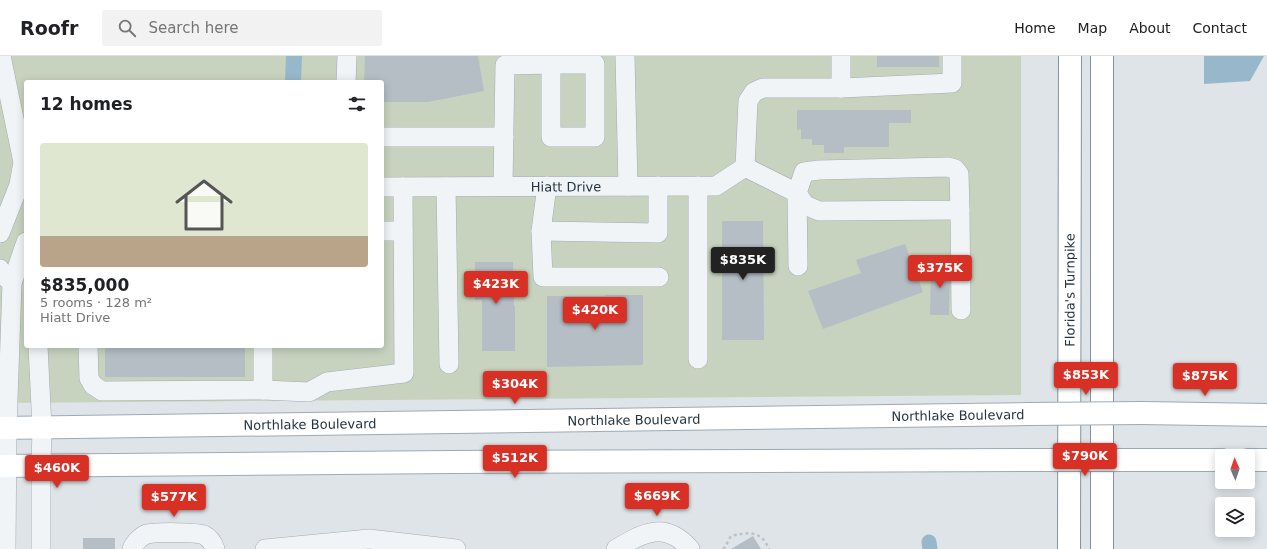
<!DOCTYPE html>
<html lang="en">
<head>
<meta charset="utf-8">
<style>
	:root { --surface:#fff; --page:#f2f2f2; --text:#202124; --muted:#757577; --line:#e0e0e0; --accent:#d93025 }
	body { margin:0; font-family:"DejaVu Sans",sans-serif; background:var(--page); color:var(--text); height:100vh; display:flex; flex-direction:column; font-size:15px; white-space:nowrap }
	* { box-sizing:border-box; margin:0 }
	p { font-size:13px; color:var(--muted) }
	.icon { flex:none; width:22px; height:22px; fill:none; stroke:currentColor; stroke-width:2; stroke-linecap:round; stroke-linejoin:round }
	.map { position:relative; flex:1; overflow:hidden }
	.panel { position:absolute; left:24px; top:24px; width:360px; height:268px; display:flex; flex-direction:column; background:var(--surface); border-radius:4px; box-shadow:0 2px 10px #0003 }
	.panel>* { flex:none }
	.needle { width:26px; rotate:358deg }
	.tools { position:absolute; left:1215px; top:393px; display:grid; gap:8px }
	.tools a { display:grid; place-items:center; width:40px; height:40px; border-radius:4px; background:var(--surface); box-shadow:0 2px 10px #0003; font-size:20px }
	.price { position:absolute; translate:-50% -34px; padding:0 9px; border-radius:4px; background:var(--accent); color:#fff; font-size:13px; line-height:26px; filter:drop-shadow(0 1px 2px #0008) }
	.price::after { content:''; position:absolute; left:50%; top:24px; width:12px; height:9px; margin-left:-6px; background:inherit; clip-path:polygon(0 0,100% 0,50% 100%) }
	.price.current { background:#222; color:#fff }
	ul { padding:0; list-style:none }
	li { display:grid; align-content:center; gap:8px; height:212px; padding:0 16px }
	li span { display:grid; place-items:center; height:124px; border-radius:4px; color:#555 }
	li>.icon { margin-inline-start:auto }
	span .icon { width:72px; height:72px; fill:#fffc; stroke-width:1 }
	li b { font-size:17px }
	h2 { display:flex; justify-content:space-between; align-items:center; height:48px; padding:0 16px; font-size:17px }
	header { display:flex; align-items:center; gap:24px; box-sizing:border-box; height:56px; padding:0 20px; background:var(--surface); border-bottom:1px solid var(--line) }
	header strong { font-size:19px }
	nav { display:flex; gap:22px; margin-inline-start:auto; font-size:14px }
	.search { width:280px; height:36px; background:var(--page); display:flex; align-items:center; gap:10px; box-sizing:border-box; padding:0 14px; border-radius:4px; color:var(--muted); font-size:15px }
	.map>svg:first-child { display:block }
	.green { fill:#c7d3bf; fill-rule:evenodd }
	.water { fill:#97b8ca }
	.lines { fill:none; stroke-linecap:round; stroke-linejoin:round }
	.canal { stroke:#97b8ca; stroke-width:15 }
	.building { fill:#b5bec5 }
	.minor-casing { stroke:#a3acb2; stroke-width:20 }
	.major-casing { stroke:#9daab5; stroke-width:24 }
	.highway-casing { stroke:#8593a0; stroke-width:24 }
	.path { stroke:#bcc2c7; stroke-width:2.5; stroke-dasharray:3 3; stroke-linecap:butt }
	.minor { stroke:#f1f4f7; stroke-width:19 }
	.major { stroke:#fff; stroke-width:22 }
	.highway { stroke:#fff; stroke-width:22 }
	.major-bridge-casing { stroke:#9daab5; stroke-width:24; stroke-linecap:butt }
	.major-bridge { stroke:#fff; stroke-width:22 }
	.labels { text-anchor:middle; stroke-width:3; stroke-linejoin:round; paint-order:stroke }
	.street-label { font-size:13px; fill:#263440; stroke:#eef2f6 }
</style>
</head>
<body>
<header>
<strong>Roofr</strong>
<div class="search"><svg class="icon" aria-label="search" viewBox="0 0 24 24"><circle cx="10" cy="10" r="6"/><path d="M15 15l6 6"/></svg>Search here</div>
<nav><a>Home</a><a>Map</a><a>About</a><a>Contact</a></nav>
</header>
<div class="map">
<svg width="1267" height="493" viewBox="0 0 1267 493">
	<rect width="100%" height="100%" fill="#dee4e8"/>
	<path class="green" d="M0,0h1021v339l-1021,8zM26,26h356v264h-356z"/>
	<g class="water">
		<path d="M286,0h16l-1,26h-16z"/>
		<path d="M1204,0h60l-14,25 -46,3z"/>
	</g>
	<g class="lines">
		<path class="canal" d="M929,486l1,7"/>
	</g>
	<g class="building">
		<path d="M365,0h113l6,35 -56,11h-46v-20h-18z"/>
		<rect x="877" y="0" width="62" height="11"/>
		<path d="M797,54h114v13h-22v24h-45v6h-20v-8h-12v-6h-11v-10l-4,1z"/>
		<path d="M722,165h41l1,119h-42z"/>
		<path d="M905,188l18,48 -100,37 -15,-38 53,-18 -5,-13z"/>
		<path d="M475,206h38l1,44h1v45h-33v-51h-7z"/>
		<path d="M931,207h19l-1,52h-19z"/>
		<path d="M605,239h38v70l-96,2v-71h58z"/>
		<rect x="105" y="290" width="140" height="31"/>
		<path d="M753,480l8,13h-30z"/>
		<rect x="83" y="482" width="32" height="11"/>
	</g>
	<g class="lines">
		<defs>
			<g id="minor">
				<path d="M625,0l3,130"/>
				<path d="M346,26l1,-26"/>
				<path d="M841,32v-32"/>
				<path d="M382,81h122"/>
				<path d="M745,111l3,-66 6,-9 9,-4h78l111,-5v-27"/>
				<path d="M745,111l52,26 1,73"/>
				<path d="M948,111l7,2 4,5 1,36 -141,1 -14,-6 -8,-12 7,-21 15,-2z"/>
				<path d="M503,130l2,-121 46,-1v73h44v-73h-44"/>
				<path d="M547,130l-6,45 117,2v-47"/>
				<path d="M698,130v173"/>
				<path id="s1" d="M382,131l334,-1 29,-19"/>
				<path d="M446,131l3,177"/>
				<path d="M960,154l1,100"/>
				<path d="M382,175h21"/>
				<path d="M541,175l2,46h116"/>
				<path d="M0,177l19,-48 4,-23 -22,-106"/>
				<path d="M0,213l2,5 10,9"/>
				<path d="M38,290l4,82 -1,38v83"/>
				<path d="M88,290l1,32 4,7 9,6 161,-1v-44"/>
				<path d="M263,334l46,2 18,-10 77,-9 -1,-186"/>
				<path d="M6,493l1,-121 5,-145 14,-41"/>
				<path d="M132,493c2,-6 9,-13 15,-15 9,-2 49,-2 57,1 6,3 9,8 11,14"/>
				<path d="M265,493l104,-10 87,10"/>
				<path d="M616,493c27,-16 49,-29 74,0"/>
			</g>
			<g id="major">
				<path d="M1142,357l125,2"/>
				<path id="s2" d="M0,372l454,-6 575,-8"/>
				<path d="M1139,404h83"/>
				<path d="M1248,404h19"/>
				<path d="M0,410l451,-4 579,-2"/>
			</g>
			<g id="highway">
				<path d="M1102,0v493"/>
				<path id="s3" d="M1069,493l1,-493"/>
			</g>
		</defs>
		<use href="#minor" class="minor-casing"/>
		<use href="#major" class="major-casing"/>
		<use href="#highway" class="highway-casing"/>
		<path class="path" d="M723,493l2,-2 6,-11c17,-4 30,-6 38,13"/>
		<use href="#minor" class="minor"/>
		<use href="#major" class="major"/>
		<use href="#highway" class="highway"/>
		<defs>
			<g id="major-bridge">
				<path d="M1029,358l113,-1"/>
				<path d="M1030,404h109"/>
			</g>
		</defs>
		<use href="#major-bridge" class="major-bridge-casing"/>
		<use href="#major-bridge" class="major-bridge"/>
	</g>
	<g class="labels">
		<g class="street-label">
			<text dy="5" stroke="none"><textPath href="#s1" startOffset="184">Hiatt Drive</textPath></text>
			<text dy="5" stroke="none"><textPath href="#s3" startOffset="259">Florida's Turnpike</textPath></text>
			<text dy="5" stroke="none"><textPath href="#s2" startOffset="958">Northlake Boulevard</textPath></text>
			<text dy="5" stroke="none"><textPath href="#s2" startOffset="634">Northlake Boulevard</textPath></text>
			<text dy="5" stroke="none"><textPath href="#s2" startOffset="310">Northlake Boulevard</textPath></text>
		</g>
	</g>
</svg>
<div class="tools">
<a><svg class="needle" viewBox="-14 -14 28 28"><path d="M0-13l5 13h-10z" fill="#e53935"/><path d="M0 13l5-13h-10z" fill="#757577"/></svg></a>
<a><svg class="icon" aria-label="layers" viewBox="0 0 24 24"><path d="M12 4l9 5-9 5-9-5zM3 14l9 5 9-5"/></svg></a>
</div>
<b class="price current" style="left:743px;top:225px">$835K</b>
<b class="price" style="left:940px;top:233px">$375K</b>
<b class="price" style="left:496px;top:249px">$423K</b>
<b class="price" style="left:595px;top:275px">$420K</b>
<b class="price" style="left:1086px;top:340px">$853K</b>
<b class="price" style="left:1205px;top:341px">$875K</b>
<b class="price" style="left:515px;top:349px">$304K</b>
<b class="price" style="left:1085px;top:421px">$790K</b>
<b class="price" style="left:515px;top:423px">$512K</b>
<b class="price" style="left:57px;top:433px">$460K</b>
<b class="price" style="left:657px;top:461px">$669K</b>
<b class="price" style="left:174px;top:462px">$577K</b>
<section class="panel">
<h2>12 homes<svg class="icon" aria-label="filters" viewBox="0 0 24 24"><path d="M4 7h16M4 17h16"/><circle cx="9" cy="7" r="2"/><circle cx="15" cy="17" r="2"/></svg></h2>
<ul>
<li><span style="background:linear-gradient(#dfe7d0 75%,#b9a48a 0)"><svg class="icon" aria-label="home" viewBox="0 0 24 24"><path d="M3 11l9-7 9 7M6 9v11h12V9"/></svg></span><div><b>$835,000</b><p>5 rooms · 128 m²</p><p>Hiatt Drive</p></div></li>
</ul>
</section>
</div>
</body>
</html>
